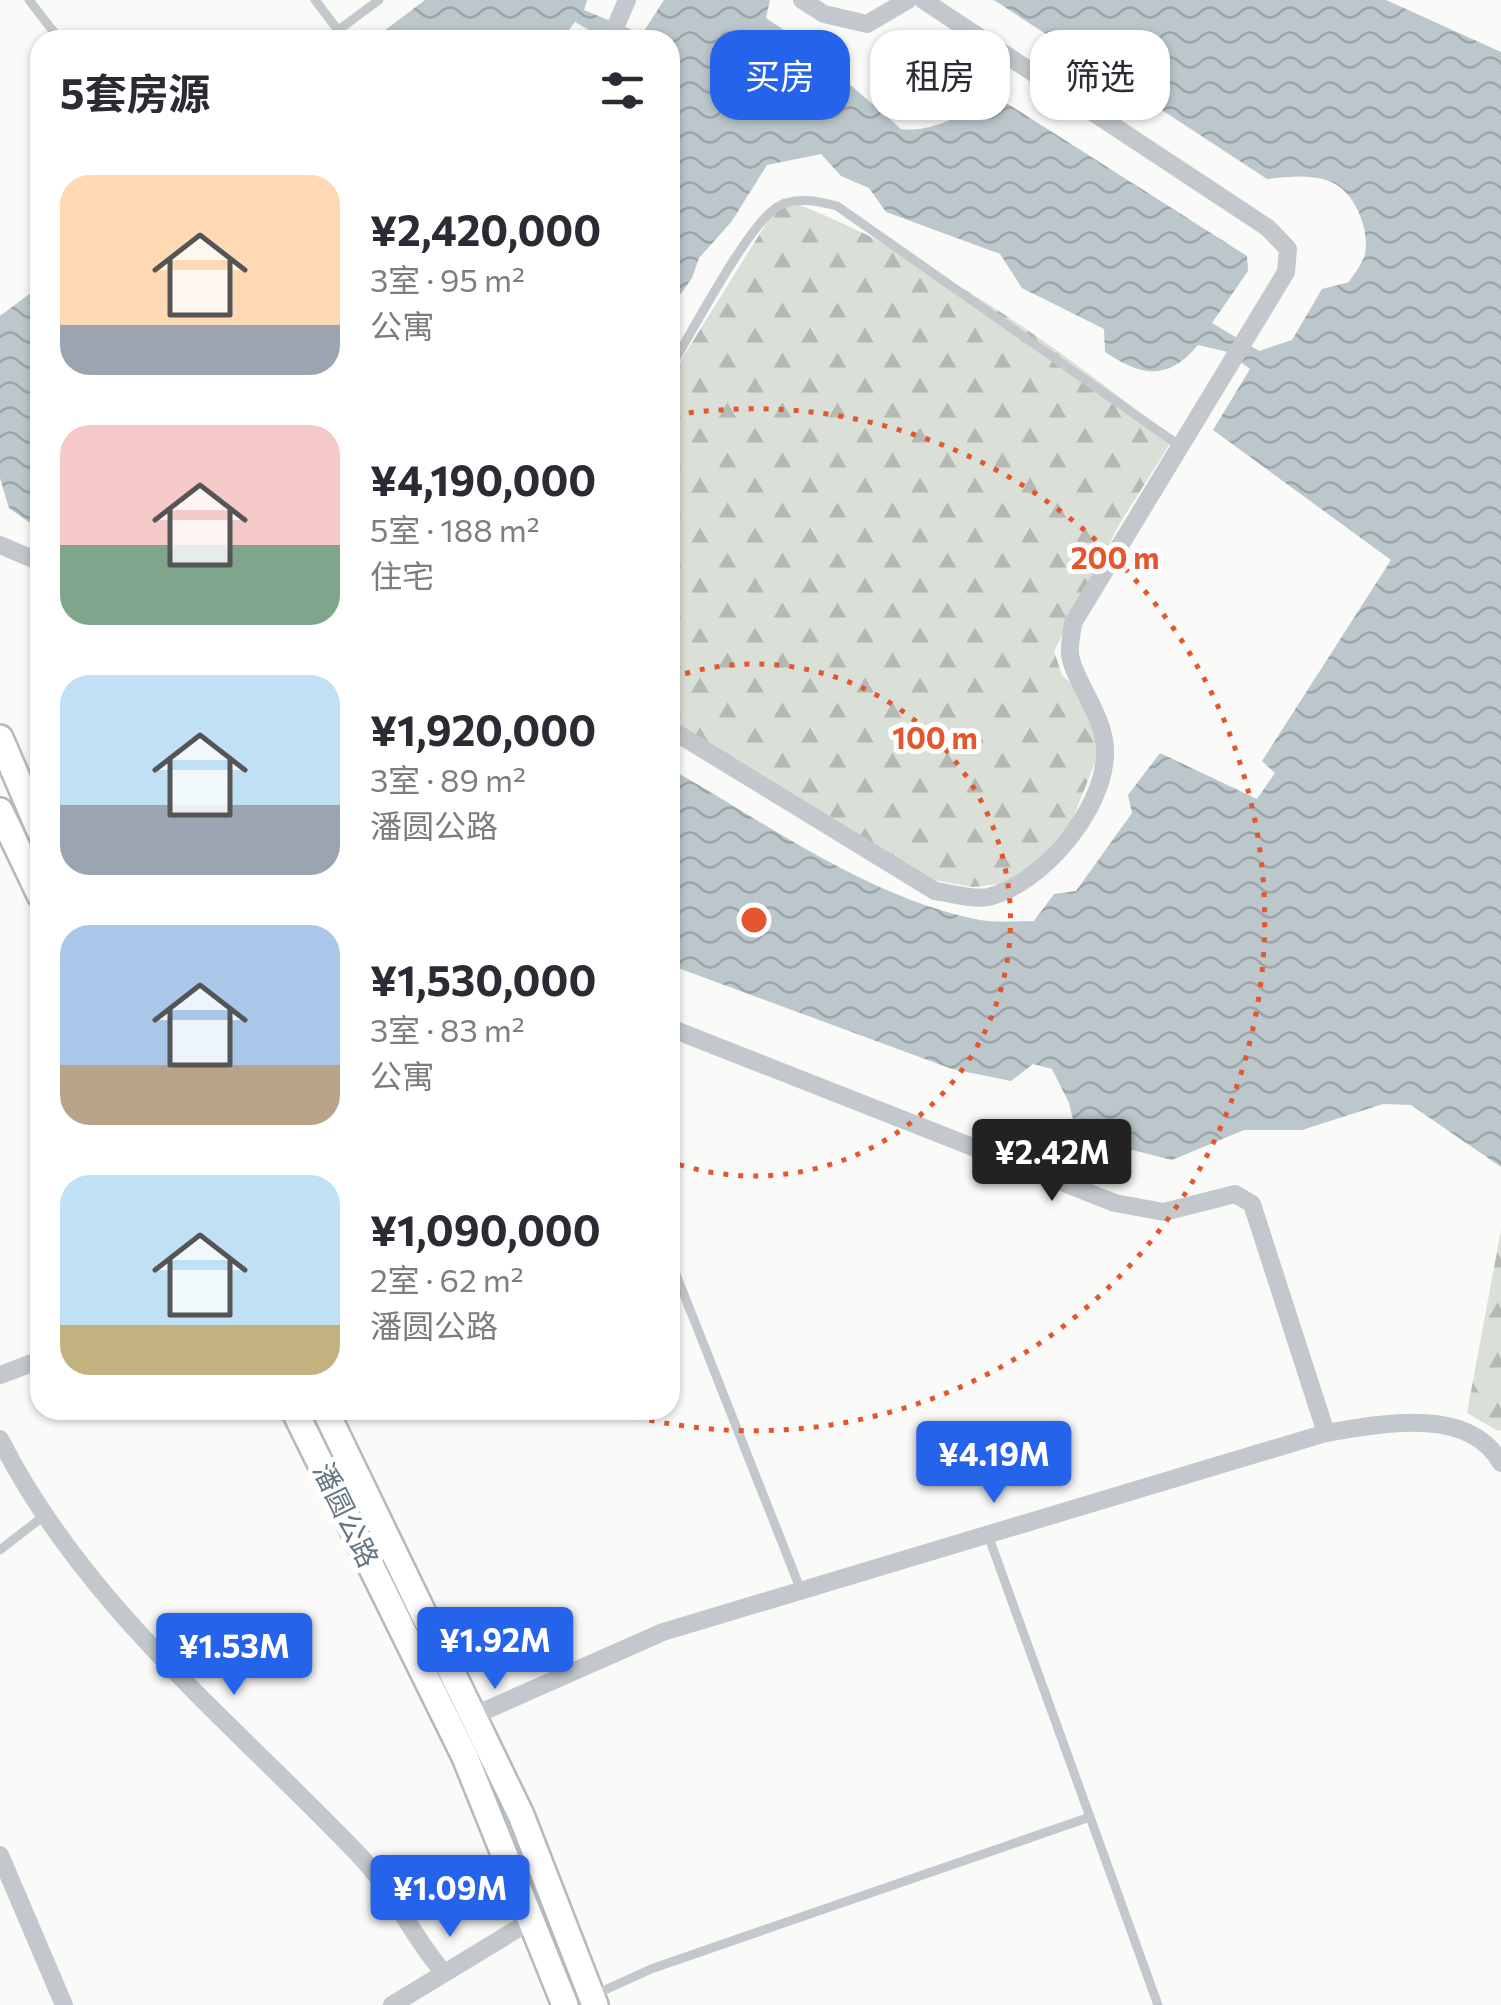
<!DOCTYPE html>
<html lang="zh">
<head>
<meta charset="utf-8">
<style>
	:root { --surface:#fff; --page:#f2f2f3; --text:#2b2b33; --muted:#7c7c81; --accent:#2563eb }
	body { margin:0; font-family:Commissioner,"Noto Sans SC",sans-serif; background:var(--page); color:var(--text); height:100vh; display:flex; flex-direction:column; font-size:38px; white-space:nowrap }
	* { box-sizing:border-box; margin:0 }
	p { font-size:32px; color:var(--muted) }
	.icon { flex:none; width:55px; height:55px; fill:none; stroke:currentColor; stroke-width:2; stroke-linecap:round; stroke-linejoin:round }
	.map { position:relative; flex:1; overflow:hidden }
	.sheet { position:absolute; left:30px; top:30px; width:650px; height:1390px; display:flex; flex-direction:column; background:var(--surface); border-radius:30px; box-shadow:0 2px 8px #0004 }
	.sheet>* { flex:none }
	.guide { position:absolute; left:710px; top:30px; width:640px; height:90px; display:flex; gap:20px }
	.price { position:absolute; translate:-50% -85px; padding:0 22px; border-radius:10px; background:var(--accent); color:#fff; font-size:32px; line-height:65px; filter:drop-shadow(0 2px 5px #0008) }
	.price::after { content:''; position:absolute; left:50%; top:60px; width:30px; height:22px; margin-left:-15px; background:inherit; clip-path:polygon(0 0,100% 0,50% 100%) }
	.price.active { background:#222; color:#fff }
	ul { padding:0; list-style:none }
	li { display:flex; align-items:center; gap:30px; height:250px; padding:0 30px }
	li span { display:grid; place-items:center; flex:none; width:280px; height:200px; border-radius:30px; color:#555 }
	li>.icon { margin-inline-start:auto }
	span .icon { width:120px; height:120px; fill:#fffc; stroke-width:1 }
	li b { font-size:42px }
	h2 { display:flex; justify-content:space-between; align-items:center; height:120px; padding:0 30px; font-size:42px }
	.pill { padding:0 35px; border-radius:30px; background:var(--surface); box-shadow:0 2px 8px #0004; font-size:35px; line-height:90px }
	.pill.active { background:var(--accent); color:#fff }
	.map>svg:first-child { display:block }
	.forest { fill:url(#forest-firs) }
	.water { fill:url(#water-waves) }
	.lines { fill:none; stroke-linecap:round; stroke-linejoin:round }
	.secondary-casing { stroke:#b3babf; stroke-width:30 }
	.service { stroke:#c3c8cc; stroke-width:9 }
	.minor { stroke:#c3c8cc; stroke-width:18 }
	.secondary { stroke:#fff; stroke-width:25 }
	.ring { fill:none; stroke:#e4572e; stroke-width:5; stroke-dasharray:5 10 }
	.labels { text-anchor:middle; stroke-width:10; stroke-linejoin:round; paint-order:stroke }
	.street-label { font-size:28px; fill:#657683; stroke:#fff }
	.centre { fill:#e4572e; stroke:#fff; stroke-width:5 }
	.ring-label { font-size:30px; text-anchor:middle; font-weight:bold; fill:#e4572e; stroke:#fff; stroke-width:10; stroke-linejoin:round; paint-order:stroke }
</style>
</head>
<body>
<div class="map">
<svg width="1501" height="2005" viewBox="0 0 1501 2005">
	<defs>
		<pattern id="forest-firs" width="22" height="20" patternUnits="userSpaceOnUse" patternTransform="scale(2.5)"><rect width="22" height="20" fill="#dadfd7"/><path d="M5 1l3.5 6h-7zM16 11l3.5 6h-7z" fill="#b4b9b4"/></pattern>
		<pattern id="water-waves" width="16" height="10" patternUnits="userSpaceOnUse" patternTransform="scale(2.5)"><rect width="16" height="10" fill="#bbc7cb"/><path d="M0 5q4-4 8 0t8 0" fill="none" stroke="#9ca6aa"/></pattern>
	</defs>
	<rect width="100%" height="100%" fill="#fafaf8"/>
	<g class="forest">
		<path d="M782,198c145,55 271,145 391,241l-53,84 -66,128 8,24 31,29 12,33 -33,84 -53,61 -46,5 -45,-8 -258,-144v-357z"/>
		<path d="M1501,1230v200l-3,1 -31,-18z"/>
	</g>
	<g class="water">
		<path d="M425,0h162l-3,10 58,24 22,-34h106l-4,18 33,22 102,89c40,5 68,-26 107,-25l239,152 1,15 -36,52 47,28 33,-11 30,-51 27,-7c5,-8 14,-19 16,-28 5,-26 -11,-64 -36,-73 -20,-7 -41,-4 -62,-2l-273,-179h392l115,52v1115l-90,-62 -28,-1 -81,26h-58l-72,30 -95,-24 -8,-33 -17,-34 -19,-5 -22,17 -59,-12 -282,-104v-192h8c92,53 196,127 302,147 17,3 37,1 54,1l20,-27 22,-3 56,-78 -4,-18 32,-42 97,46 18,-26 -13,-12 129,-201 -178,-130 37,-61 -22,-17 -30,-7c-30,36 -56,32 -93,7l-1,-23 -82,-41 -22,-34 -114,-42 -17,-24 -28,-12 -20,-22 -54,11 -35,56 -33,37 -7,20 -22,31v-269h-63l-32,-18 -14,18h-189z"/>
		<path d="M40,286v244l-31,-22 -9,-30v-162z"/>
	</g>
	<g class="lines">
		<defs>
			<g id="secondary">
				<path d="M0,738l40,93"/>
				<path d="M0,811l40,84"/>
				<path d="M294,1410l171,347 100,248"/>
				<path d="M325,1410l196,405 74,190"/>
			</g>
		</defs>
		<use href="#secondary" class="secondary-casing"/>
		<g class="service">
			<path d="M29,0l31,40"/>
			<path d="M315,0l23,30"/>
			<path d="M325,40l54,-40"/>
			<path d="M670,368c21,-34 77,-142 107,-161 18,-11 41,-6 60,-1l343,240"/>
			<path d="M670,1259l130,329"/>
			<path d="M988,1535l170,470"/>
			<path d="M0,1550l45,-35"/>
			<path d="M594,1995l57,-26 439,-152"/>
		</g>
		<g class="minor">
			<path d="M802,0l22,14 43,10 41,-24"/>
			<path d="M610,40l17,-40"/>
			<path d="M0,545l40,17"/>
			<path d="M670,729l265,162c16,2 38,9 53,6 54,-13 115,-86 117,-142 2,-38 -32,-74 -35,-101 -1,-9 2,-21 3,-31l213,-351 2,-23 -20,-21 -345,-228"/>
			<path d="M670,1028l445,175 49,9 71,-18 17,10 74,229"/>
			<path d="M0,1375l40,-15"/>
			<path d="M0,1439c84,166 233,284 359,416 33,34 53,81 84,117"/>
			<path d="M475,1715l188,-83 663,-199c54,-9 143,-28 175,30"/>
			<path d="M0,1855l64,150"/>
			<path d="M392,2005l140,-85"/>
		</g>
		<use href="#secondary" class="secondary"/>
	</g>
	<g class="ring">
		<path d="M671 678A256 256 0 1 1 671 1162"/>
		<path d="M674 415A511 511 0 1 1 613 1411"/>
	</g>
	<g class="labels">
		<g class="street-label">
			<text transform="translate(346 1515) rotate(64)" y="10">潘圆公路</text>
		</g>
	</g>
	<circle cx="754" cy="920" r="15" class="centre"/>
	<g class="ring-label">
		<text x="1115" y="569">200 m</text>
		<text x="935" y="749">100 m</text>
	</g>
</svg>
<b class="price active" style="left:1052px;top:1204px">¥2.42M</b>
<b class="price" style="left:994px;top:1506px">¥4.19M</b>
<b class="price" style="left:495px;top:1692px">¥1.92M</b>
<b class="price" style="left:234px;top:1698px">¥1.53M</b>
<b class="price" style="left:450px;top:1940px">¥1.09M</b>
<div class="guide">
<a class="pill active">买房</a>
<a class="pill">租房</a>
<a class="pill">筛选</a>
</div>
<section class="sheet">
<h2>5套房源<svg class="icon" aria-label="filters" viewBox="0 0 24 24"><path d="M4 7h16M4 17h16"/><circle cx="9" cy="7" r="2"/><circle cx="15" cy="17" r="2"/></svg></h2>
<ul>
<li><span style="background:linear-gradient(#ffd9b3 75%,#9aa5b1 0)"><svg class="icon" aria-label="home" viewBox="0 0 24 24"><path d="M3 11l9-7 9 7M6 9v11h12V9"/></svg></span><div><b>¥2,420,000</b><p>3室 · 95 m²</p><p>公寓</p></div></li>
<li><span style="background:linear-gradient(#f6c9c9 60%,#7fa58c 0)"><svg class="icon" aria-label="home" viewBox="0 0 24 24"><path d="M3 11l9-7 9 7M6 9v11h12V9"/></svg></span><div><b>¥4,190,000</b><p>5室 · 188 m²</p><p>住宅</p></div></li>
<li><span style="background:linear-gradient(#bfe0f5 65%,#9aa5b1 0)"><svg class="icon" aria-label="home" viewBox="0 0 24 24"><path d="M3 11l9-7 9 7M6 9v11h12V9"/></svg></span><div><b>¥1,920,000</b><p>3室 · 89 m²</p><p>潘圆公路</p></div></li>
<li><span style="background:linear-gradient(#a9c7e8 70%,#b9a48a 0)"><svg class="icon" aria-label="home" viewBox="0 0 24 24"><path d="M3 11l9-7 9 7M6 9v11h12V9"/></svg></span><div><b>¥1,530,000</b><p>3室 · 83 m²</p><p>公寓</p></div></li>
<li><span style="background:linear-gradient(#bfe0f5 75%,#c2b280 0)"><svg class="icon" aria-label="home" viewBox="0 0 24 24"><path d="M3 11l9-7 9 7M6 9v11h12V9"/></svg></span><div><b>¥1,090,000</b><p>2室 · 62 m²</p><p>潘圆公路</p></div></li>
</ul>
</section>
</div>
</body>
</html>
